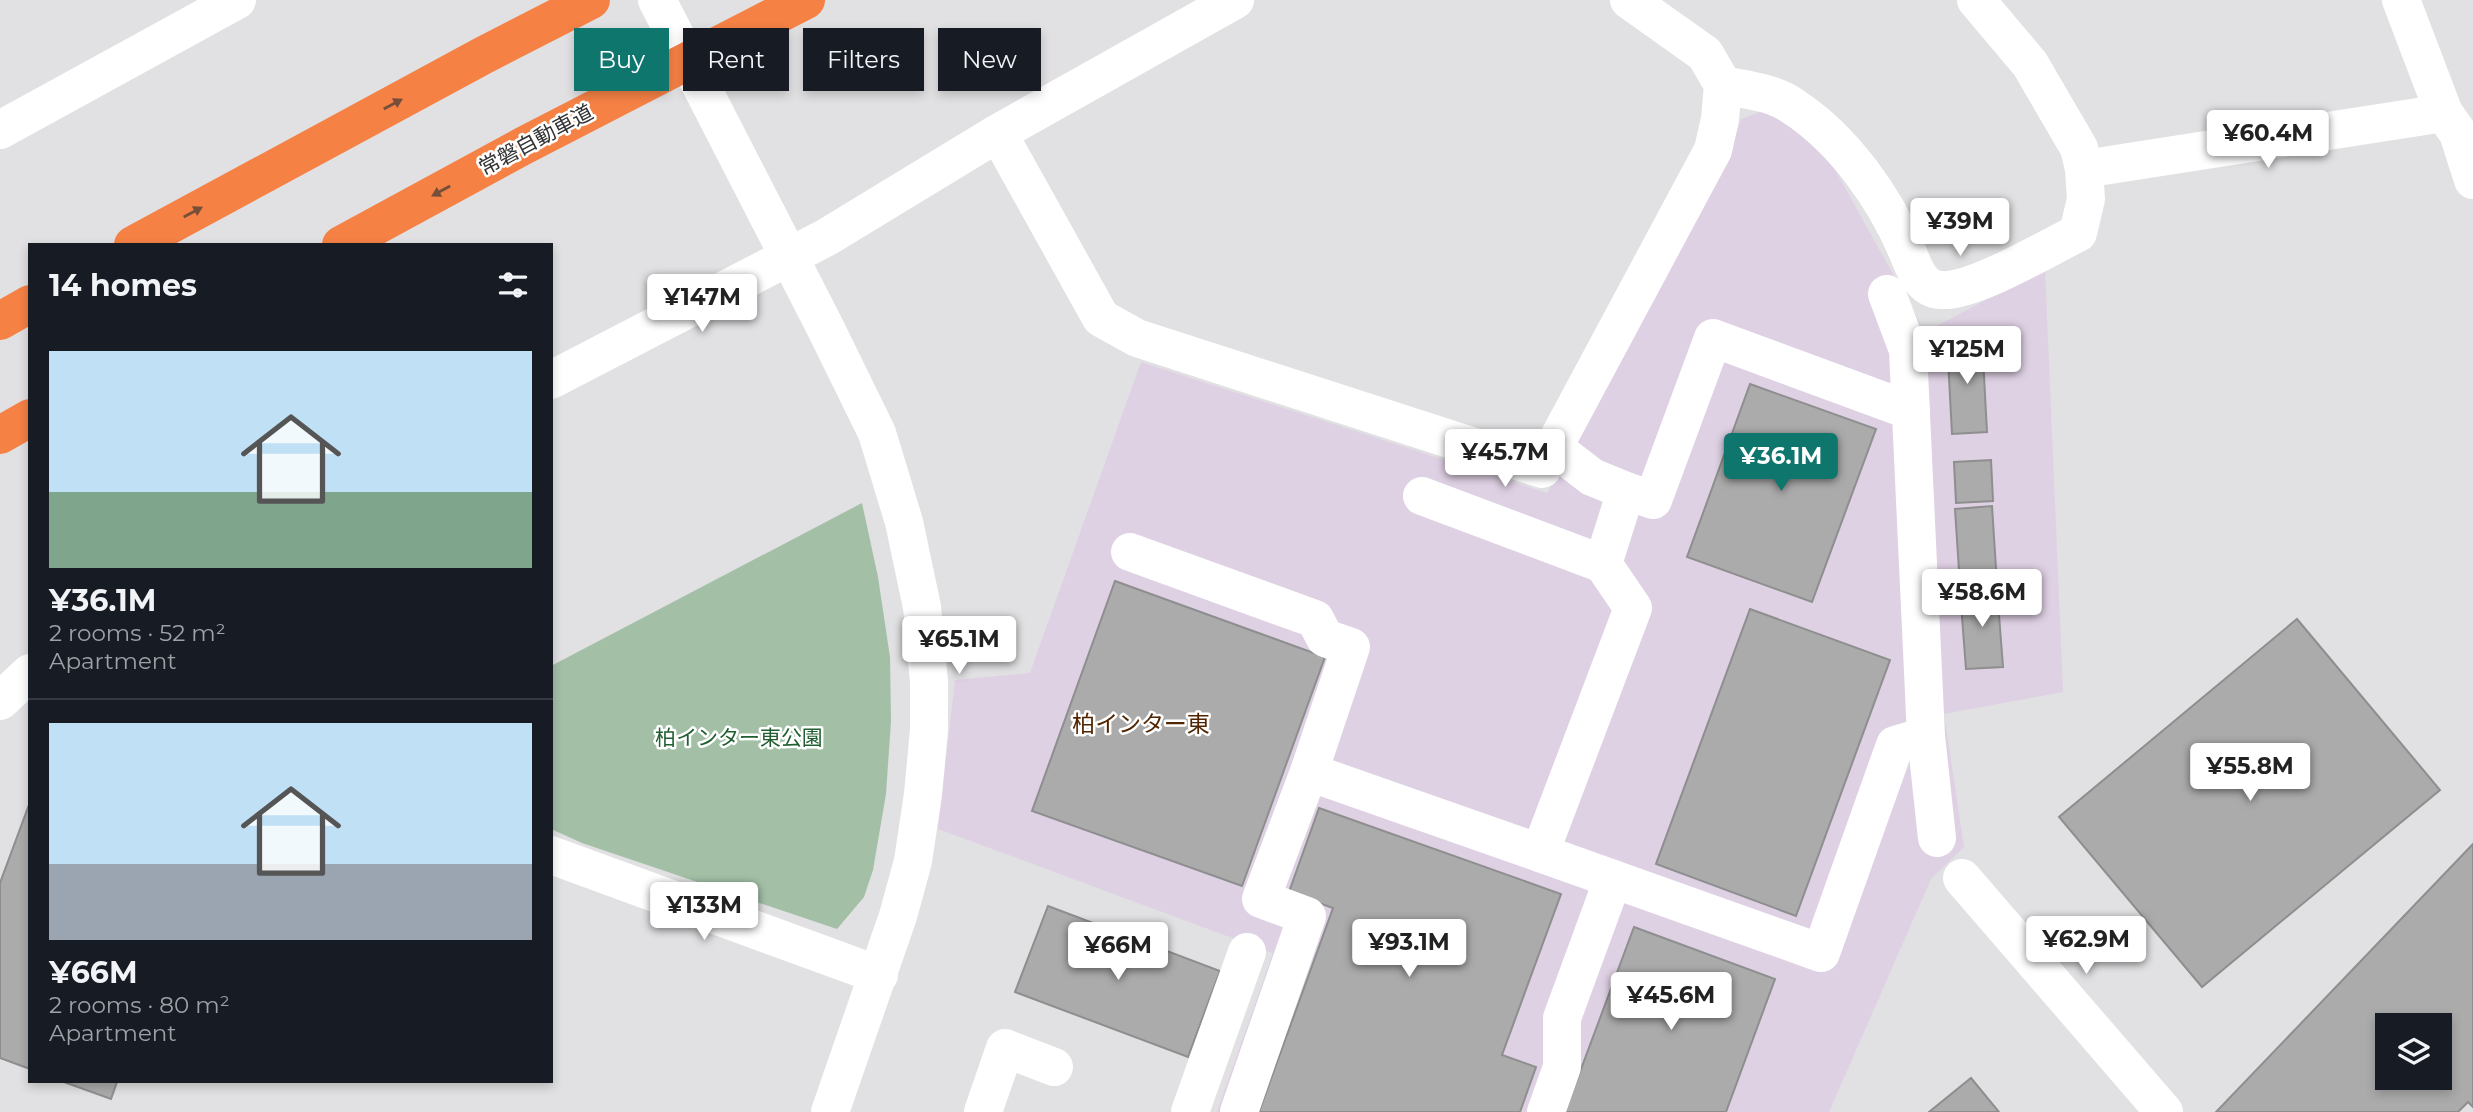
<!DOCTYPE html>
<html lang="en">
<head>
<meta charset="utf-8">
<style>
	:root { --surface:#171b24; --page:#242831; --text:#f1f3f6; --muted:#9ea1a6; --line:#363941; --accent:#0f766e }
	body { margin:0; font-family:Montserrat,"Noto Sans JP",sans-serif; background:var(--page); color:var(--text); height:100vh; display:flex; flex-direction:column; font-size:26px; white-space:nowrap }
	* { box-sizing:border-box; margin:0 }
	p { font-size:23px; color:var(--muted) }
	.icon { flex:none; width:38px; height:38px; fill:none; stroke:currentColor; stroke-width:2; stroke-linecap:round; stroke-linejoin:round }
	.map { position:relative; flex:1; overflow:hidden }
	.panel { position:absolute; left:28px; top:243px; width:525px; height:840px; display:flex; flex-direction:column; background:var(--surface); border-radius:0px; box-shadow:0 4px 10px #0003 }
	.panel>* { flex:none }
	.banner { position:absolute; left:574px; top:28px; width:665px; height:63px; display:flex; gap:14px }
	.buttons { position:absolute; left:2375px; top:1013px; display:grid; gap:14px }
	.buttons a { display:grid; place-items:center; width:77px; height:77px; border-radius:0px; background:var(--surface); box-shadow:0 4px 10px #0003; font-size:35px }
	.price { position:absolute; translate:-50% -60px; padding:0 16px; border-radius:7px; background:#fff; color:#222; font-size:23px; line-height:46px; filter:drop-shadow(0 2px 4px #0008) }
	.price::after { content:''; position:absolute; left:50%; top:42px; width:21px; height:16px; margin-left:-10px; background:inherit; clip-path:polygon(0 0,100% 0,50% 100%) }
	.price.selected { background:var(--accent); color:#fff }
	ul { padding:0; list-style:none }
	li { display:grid; align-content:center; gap:14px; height:371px; padding:0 21px }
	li+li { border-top:2px solid var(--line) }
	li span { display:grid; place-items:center; height:217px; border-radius:0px; color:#555 }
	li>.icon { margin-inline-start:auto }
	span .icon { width:126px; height:126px; fill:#fffc; stroke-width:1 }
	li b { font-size:30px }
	h2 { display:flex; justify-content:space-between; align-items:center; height:84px; padding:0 21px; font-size:30px }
	.pill { padding:0 24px; border-radius:0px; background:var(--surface); box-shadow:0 4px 10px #0003; font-size:24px; line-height:63px }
	.pill.selected { background:var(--accent); color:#fff }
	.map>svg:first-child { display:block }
	.education { fill:#dfd1e4 }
	.green { fill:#a3c0a7 }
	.building { fill:#ababac; stroke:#8e8e8f; stroke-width:2; fill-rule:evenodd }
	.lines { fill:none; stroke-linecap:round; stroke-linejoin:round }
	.minor { stroke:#fff; stroke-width:38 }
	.highway { stroke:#f58145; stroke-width:38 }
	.oneway { fill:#764e39 }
	.labels { text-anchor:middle; stroke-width:5; stroke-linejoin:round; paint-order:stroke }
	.street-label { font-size:21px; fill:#323232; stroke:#fff }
	.park-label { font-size:21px; fill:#215f31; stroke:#fff }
	.neighbourhood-label { font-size:23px; fill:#512501; stroke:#fff }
</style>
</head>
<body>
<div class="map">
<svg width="2473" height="1112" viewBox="0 0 2473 1112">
	<rect width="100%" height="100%" fill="#e1e0e2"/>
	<path class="education" d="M1763,111l14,2 55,51 93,168 120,-63 18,423 -119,22 20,133 -33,32 -102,233h-612l56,-159 -335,-124 17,-149 75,-7 111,-311 406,131 184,-342 10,-32z"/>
	<path class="green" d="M862,503l16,74 12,80 1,64 -5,73 -13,76 -9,27 -27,32 -255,-86 -31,-14v-163z"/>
	<g class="building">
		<path d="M1982,339l5,93 -35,2 -5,-94z"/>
		<path d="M1750,384l126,45 -64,173 -125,-45z"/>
		<path d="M1991,460l2,41 -37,2 -2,-41z"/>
		<path d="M1992,506l5,78 -37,2 -5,-77z"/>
		<path d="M1115,581l210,76 -83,229 -210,-75z"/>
		<path d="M1997,589l6,78 -37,2 -6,-78z"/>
		<path d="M1750,609l140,51 -94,256 -140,-52z"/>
		<path d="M2297,619l143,171 -238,197 -143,-170z"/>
		<path d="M30,802v267l-30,-11v-175z"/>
		<path d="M1319,808l242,86 -59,161 34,12 -16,45h-261l74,-204 -44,-16z"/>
		<path d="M2473,844v263l-5,-5 -10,10h-242zM2387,1026h53v52h-53z"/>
		<path d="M1048,906l172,65 -32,86 -173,-65z"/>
		<path d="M1634,927l141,52 -49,133h-161z"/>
		<path d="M1971,1078l28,34h-70z"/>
		<path d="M64,1082h53l-6,17z"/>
	</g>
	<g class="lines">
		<g class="minor">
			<path d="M657,0l167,325 53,108 27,89 18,85 7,75v48l-6,64 -10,67 -15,55 -68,196"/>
			<path d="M2401,0l43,113 14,20 15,47"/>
			<path d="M1723,85c24,5 50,7 71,22 50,33 91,91 114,146 6,15 13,36 33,37 31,3 106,-42 137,-57l8,-34 -2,-30 -5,-21 -49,-84 -54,-64"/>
			<path d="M0,130l237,-130"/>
			<path d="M998,133l103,185 36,20 405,131 171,-319 7,-31 3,-34 -18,-31 -76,-54"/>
			<path d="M2084,169l360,-56"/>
			<path d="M551,380l276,-143 171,-104 237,-133"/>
			<path d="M1553,447l39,30 34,14 -23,73 30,44 -93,245 281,100 74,-208 31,-9 -18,-386 -21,-56"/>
			<path d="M1626,491l27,9 60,-162 198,73"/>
			<path d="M1422,496l181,68"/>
			<path d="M1130,552l185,67 10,19 26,9 -42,125"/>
			<path d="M0,701l30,-28"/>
			<path d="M1926,736l11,102"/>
			<path d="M551,855l328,120"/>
			<path d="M1962,878l202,234"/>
			<path d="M983,1112l22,-64 49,19"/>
			<path d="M1190,1112l57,-160"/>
			<path d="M1239,1112l68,-196 -46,-17 48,-127 231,81"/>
			<path d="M1546,1112l16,-45v-49l51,-139"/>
		</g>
		<g class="highway">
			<path d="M133,245l351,-190 107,-55"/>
			<path d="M341,245l182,-99 283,-146"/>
			<path d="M0,321l30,-17"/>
			<path d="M0,435l30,-17"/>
		</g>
	</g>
	<defs><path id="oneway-solid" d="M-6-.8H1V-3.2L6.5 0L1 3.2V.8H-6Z" transform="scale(1.75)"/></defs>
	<g class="oneway">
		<use href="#oneway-solid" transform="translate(393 104) rotate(-28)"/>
		<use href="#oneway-solid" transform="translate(441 191) rotate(151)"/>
		<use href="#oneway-solid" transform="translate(193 212) rotate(-28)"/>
	</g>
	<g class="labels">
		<g class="street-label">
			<text transform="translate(536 140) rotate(-28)" y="7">常磐自動車道</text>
		</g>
		<g class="park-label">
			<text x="739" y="745">柏インター東公園</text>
		</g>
		<g class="neighbourhood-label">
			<text x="1141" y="732">柏インター東</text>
		</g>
	</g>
</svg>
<div class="buttons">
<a><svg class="icon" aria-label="layers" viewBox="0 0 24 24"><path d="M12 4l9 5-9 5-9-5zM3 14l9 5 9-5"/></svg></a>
</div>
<b class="price" style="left:2268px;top:170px">¥60.4M</b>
<b class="price" style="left:1960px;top:258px">¥39M</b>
<b class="price" style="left:702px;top:334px">¥147M</b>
<b class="price" style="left:1967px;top:386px">¥125M</b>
<b class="price" style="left:1505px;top:489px">¥45.7M</b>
<b class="price selected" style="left:1781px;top:493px">¥36.1M</b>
<b class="price" style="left:1982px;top:629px">¥58.6M</b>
<b class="price" style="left:959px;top:676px">¥65.1M</b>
<b class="price" style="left:2250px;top:803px">¥55.8M</b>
<b class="price" style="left:704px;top:942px">¥133M</b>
<b class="price" style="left:2086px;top:976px">¥62.9M</b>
<b class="price" style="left:1409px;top:979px">¥93.1M</b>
<b class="price" style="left:1118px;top:982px">¥66M</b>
<b class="price" style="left:1671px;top:1032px">¥45.6M</b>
<div class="banner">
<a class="pill selected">Buy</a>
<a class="pill">Rent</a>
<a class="pill">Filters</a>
<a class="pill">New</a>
</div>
<section class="panel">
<h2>14 homes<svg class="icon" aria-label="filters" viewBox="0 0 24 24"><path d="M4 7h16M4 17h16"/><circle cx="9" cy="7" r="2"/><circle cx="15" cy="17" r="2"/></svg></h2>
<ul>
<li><span style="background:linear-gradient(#bfe0f5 65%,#7fa58c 0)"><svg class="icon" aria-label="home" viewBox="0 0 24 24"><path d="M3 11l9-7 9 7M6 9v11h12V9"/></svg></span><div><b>¥36.1M</b><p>2 rooms · 52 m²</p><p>Apartment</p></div></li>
<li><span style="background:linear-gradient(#bfe0f5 65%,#9aa5b1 0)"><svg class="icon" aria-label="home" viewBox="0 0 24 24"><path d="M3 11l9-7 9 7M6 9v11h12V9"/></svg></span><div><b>¥66M</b><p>2 rooms · 80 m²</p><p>Apartment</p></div></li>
</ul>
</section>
</div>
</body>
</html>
